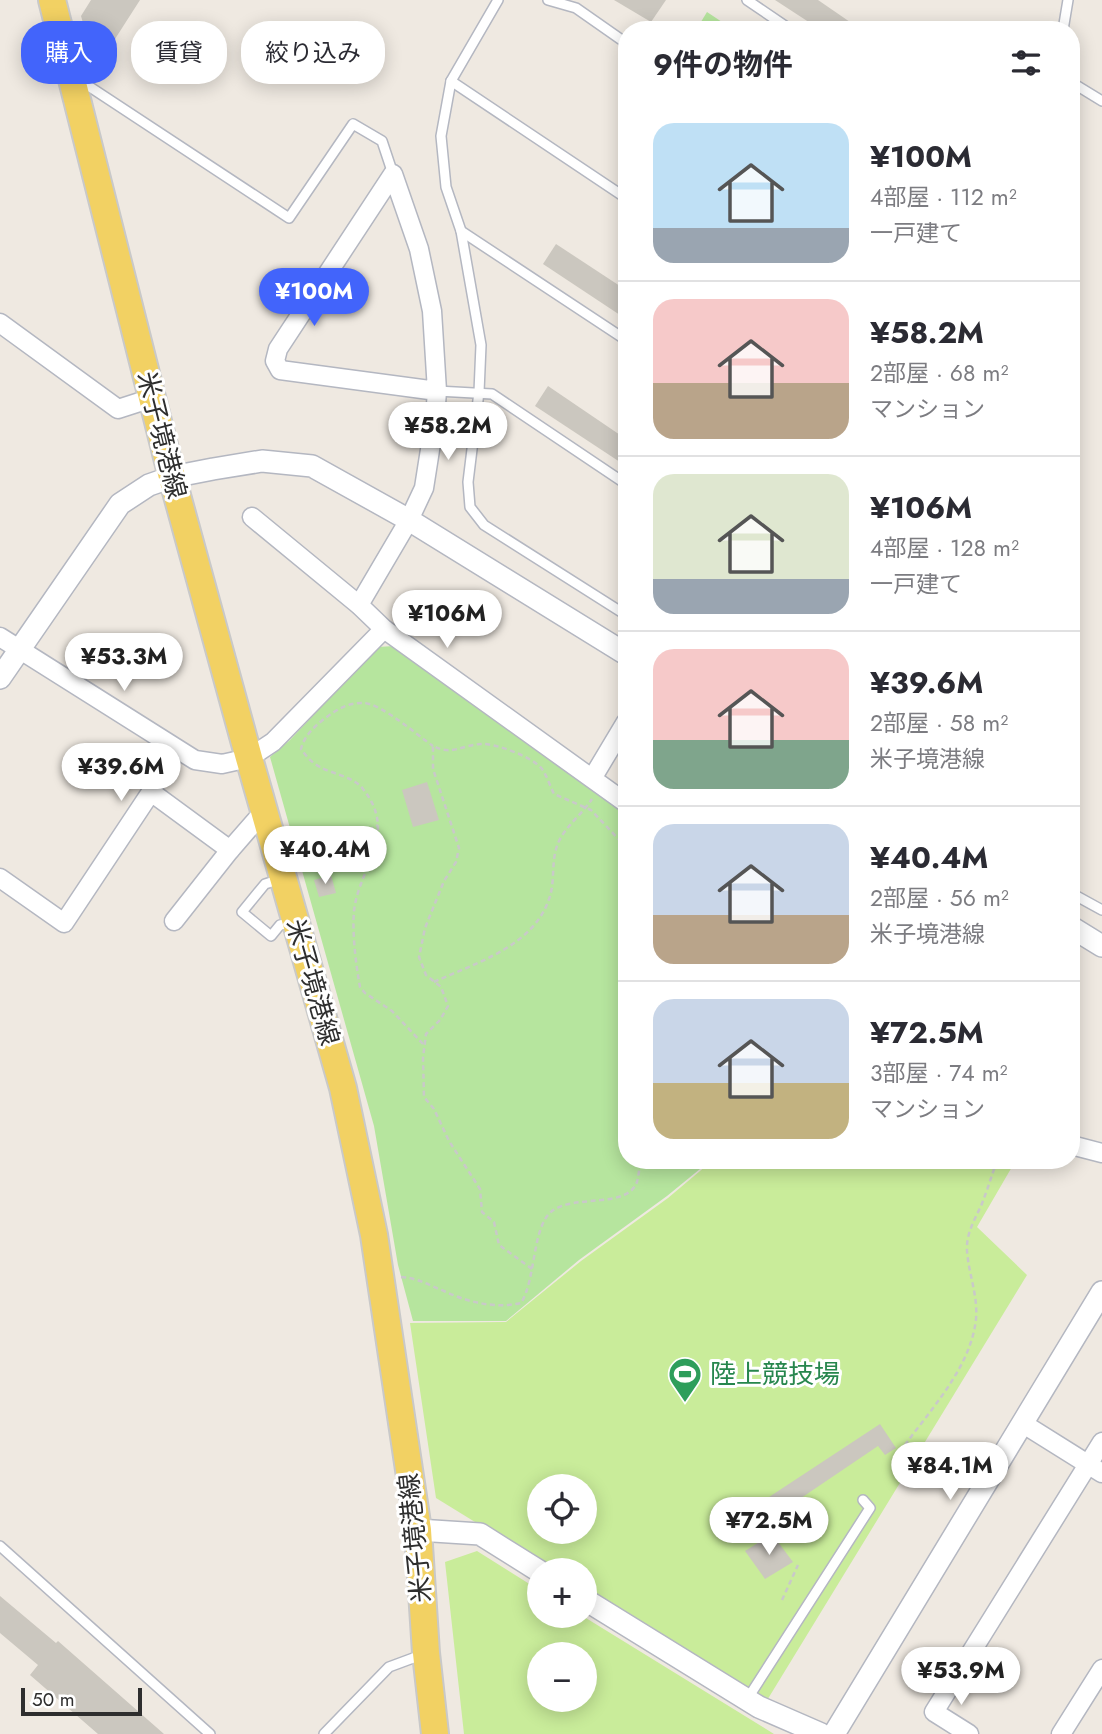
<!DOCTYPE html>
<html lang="ja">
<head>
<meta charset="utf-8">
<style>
	:root { --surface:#fff; --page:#f7f7f7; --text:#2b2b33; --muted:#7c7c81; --line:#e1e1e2; --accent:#4264fb }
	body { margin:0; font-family:Jost,"Noto Sans JP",sans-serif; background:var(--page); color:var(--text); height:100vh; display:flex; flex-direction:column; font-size:26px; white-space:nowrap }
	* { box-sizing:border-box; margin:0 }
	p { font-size:23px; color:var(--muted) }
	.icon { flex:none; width:38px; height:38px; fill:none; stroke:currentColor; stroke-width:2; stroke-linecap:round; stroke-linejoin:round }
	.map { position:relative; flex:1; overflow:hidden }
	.sheet { position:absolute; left:618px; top:21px; width:462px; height:1148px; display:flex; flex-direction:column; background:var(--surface); border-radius:28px; box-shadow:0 4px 18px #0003 }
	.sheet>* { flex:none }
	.guide { position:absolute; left:21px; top:21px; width:492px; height:63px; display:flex; gap:14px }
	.fabs { position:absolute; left:527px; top:1474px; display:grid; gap:14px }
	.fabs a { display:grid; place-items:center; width:70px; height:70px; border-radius:50%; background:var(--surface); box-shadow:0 4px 18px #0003; font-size:35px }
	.scale { position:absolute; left:21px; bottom:18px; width:121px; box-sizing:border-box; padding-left:7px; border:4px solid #2e2e2e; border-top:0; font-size:19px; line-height:24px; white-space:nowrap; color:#2e2e2e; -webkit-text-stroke:5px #fff; paint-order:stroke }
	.price { position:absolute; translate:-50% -60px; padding:0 16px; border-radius:24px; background:#fff; color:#222; font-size:23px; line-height:46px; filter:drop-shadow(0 2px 4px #0008) }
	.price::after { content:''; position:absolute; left:50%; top:42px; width:21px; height:16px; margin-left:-10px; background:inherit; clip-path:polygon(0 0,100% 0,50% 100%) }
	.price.current { background:var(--accent); color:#fff }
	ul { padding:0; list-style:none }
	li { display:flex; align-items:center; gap:21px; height:175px; padding:0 35px }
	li+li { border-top:2px solid var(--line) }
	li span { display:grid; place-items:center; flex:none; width:196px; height:140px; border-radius:21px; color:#555 }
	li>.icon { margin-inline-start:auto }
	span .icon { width:84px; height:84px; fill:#fffc; stroke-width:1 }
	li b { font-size:30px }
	h2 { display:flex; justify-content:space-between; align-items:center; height:84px; padding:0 35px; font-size:30px }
	.tag { padding:0 24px; border-radius:28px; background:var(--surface); box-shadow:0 4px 18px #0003; font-size:24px; line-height:63px }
	.tag.current { background:var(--accent); color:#fff }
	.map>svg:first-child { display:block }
	.green { fill:#b6e59e }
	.pitch { fill:#c9ec9a; fill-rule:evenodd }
	.building { fill:#cbc7bf }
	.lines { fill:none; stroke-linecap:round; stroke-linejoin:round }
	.service-casing { stroke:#b4b7c1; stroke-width:12 }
	.minor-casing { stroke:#b4b7c1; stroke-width:21 }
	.tertiary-casing { stroke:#b4b7c1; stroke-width:24 }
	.primary-casing { stroke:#c9c9c9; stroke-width:30 }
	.path { stroke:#c9c9c9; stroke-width:2.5; stroke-dasharray:5 3.5; stroke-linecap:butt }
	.service { stroke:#fff; stroke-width:9 }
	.minor { stroke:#fff; stroke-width:18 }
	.tertiary { stroke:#fff; stroke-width:21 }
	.primary { stroke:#f2d163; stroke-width:26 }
	.labels { text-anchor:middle; stroke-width:6; stroke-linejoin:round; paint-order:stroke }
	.street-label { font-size:26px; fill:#2e2e2e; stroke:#fff }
	.leisure-label { font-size:26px; fill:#27864d; stroke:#fff; text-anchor:start }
</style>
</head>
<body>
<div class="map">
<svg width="1102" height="1734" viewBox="0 0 1102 1734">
	<rect width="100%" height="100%" fill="#efe9e1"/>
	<g class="green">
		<path d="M707,12l27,18h-38z"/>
		<path d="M395,646l231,167v347h85l-44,36 -88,64 -73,61h-93l-15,-56 -24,-139 -104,-369 20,-17 87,-93z"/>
	</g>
	<g class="pitch">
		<path d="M713,1160h303l-39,67 50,48 -261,427 -181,-112 -1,-20h-31l-117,-72 -26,-175 96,-1 75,-61 87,-63zM539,1486h45v45h-45z"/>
		<path d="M477,1551l62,39v25h42l193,119h-310l-19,-172zM539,1654h45v45h-45z"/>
	</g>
	<g class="building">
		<path d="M91,0h49l-34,53 -4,-1 -7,12 -14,-48z"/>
		<path d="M614,0h52l-15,22z"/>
		<path d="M775,0h43l32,22 -5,8h-24z"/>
		<path d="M556,244l70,46v29l-83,-55z"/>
		<path d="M548,386l78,53v27l-91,-60z"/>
		<path d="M427,782l12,38 -26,7 -11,-37z"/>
		<path d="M331,875l5,18 -17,4 -5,-17z"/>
		<path d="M880,1424l16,24 -11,7 -7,-9 -105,71 -10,-16z"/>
		<path d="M772,1534l21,28 -28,17 -20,-28z"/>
		<path d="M0,1596l56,47 2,-2 106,93h-66l-68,-59 8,-10 -38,-32z"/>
	</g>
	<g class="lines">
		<defs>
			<g id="service">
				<path d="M498,0l-47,81 -10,55 5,51 15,44 20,114 -2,47 -11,90 2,25 14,18 142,90"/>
				<path d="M548,0l28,8 50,35"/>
				<path d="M747,0l44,30"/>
				<path d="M1063,30l5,-30"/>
				<path d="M451,81l175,117"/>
				<path d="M1071,82l31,19"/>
				<path d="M79,87h11l199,131 64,-94 29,17 11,33"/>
				<path d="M461,231l165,109"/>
				<path d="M437,391l55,3 134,90"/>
				<path d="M281,879l-16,5 -23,28 29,24 9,-11 14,-3"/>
				<path d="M1071,893l31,17"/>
				<path d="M0,1546l210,188"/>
				<path d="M748,1698l122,-190 -7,-8"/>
				<path d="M324,1734l65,-67 35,-13"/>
			</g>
			<g id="minor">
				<path d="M0,323l118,86 34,-11"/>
				<path d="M252,517l107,88 25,24 242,174"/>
				<path d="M359,605l50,-85 15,-32 11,-70 2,-27 -5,-80 -13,-62 -26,-75 -115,175 -3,12 5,9 157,21"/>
				<path d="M0,637l195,123 27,4 27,-6 24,-16 111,-113"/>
				<path d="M593,777l33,-55"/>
				<path d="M0,878l64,45 87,-131 79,58 34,-39"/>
				<path d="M174,921l56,-71"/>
				<path d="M1071,1145l31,8"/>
				<path d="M1022,1423l80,50"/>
				<path d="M969,1734l-35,-22 168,-270"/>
				<path d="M1061,1734l41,-65"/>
			</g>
			<g id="tertiary">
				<path d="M0,678l120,-174 29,-19 23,-8 41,-8 49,-8 50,5 97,54 217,134"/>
				<path d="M1071,927l31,19"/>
				<path d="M418,1530l62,4 59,37"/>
				<path d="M584,1599l175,108 62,27"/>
				<path d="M834,1734l268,-442"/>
			</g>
			<path id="primary" d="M52,0l120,477 77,281 94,330 31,147 44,295 8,123 9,81"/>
		</defs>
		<use href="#service" class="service-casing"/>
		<use href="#minor" class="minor-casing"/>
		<use href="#tertiary" class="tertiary-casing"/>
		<use href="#primary" class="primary-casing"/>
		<g class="path">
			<path d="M303,868l24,-10 16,-14 35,-19"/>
			<path d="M434,982c41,-19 99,-35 115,-83 7,-19 1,-39 10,-58 8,-16 23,-27 33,-42"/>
			<path d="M423,1044l-31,-33 -27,-18 -5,-6c-4,-21 -8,-54 -6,-76 5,-44 45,-77 9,-122 -9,-12 -30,-15 -43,-22 -8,-4 -14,-11 -19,-18 3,-13 13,-22 23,-30 12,-9 24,-17 40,-16 18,1 53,32 69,43"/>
			<path d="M532,1269l-33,-24 -5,-23 -12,-10 -2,-23 -31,-48 -15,-32 -10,-12 -1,-39 3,-24 14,-14 8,-14 -7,-19 -15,-12 -7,-18 6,-29 19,-47 12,-19 3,-14 -26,-79v-23c20,10 28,-1 48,-2 14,-1 52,13 61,25 5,7 8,17 12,25l37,16 35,37"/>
			<path d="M401,1277c17,1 27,8 43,14 23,11 51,18 77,12 15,-23 11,-77 31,-92 23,-17 75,-2 85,-29 2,-7 2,-15 4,-22"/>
			<path d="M905,1445c26,-36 62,-74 70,-119 5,-26 -6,-49 -8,-75 -1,-17 7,-30 14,-45 6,-15 11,-31 16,-46"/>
			<path d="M782,1600l16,-35"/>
		</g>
		<use href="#service" class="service"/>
		<use href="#minor" class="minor"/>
		<use href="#tertiary" class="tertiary"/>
		<use href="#primary" class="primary"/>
	</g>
	<defs>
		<symbol id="stadium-pin" viewBox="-11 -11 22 30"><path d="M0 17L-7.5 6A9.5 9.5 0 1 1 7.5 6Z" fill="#2e9e5b" stroke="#fff"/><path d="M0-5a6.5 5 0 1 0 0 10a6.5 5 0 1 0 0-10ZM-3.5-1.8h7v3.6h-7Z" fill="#fff"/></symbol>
	</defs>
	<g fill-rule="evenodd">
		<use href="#stadium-pin" x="666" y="1355" width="38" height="52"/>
	</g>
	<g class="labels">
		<g class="street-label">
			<text transform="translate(162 435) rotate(76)" y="9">米子境港線</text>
			<text transform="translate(313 982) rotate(74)" y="9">米子境港線</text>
			<text transform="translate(415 1538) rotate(-96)" y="9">米子境港線</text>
		</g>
		<g class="leisure-label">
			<text x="710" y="1383">陸上競技場</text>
		</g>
	</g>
</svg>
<div class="fabs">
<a><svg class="icon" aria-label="locate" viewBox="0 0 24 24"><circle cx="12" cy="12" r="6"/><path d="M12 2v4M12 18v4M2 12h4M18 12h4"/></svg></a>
<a>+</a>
<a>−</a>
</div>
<div class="scale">50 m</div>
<b class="price current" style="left:314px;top:328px">¥100M</b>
<b class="price" style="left:448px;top:462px">¥58.2M</b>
<b class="price" style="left:447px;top:650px">¥106M</b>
<b class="price" style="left:124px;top:693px">¥53.3M</b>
<b class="price" style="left:121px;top:803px">¥39.6M</b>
<b class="price" style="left:325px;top:886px">¥40.4M</b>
<b class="price" style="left:950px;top:1502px">¥84.1M</b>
<b class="price" style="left:769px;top:1557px">¥72.5M</b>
<b class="price" style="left:961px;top:1707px">¥53.9M</b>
<div class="guide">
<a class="tag current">購入</a>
<a class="tag">賃貸</a>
<a class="tag">絞り込み</a>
</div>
<section class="sheet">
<h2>9件の物件<svg class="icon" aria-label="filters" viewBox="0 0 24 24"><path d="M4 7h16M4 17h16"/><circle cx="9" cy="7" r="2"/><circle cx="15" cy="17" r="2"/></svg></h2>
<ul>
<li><span style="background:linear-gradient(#bfe0f5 75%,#9aa5b1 0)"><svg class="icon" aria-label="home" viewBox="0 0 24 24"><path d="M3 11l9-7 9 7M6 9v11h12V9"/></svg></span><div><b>¥100M</b><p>4部屋 · 112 m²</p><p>一戸建て</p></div></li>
<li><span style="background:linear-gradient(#f6c9c9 60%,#b9a48a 0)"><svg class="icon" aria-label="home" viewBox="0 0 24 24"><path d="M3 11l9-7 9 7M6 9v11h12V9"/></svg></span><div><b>¥58.2M</b><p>2部屋 · 68 m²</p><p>マンション</p></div></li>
<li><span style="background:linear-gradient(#dfe7d0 75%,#9aa5b1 0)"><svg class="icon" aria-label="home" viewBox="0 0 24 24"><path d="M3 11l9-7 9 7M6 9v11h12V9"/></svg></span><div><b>¥106M</b><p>4部屋 · 128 m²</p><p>一戸建て</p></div></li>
<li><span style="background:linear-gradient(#f6c9c9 65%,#7fa58c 0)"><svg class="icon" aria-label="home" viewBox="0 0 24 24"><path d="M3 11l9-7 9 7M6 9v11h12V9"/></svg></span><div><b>¥39.6M</b><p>2部屋 · 58 m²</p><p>米子境港線</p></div></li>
<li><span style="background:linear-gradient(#c9d6e8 65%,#b9a48a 0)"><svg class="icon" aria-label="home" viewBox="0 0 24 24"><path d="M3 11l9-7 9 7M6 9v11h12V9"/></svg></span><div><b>¥40.4M</b><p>2部屋 · 56 m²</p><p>米子境港線</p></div></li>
<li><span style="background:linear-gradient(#c9d6e8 60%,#c2b280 0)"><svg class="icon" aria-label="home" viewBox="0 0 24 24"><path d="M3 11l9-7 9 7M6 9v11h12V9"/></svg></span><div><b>¥72.5M</b><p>3部屋 · 74 m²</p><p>マンション</p></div></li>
</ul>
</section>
</div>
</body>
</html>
